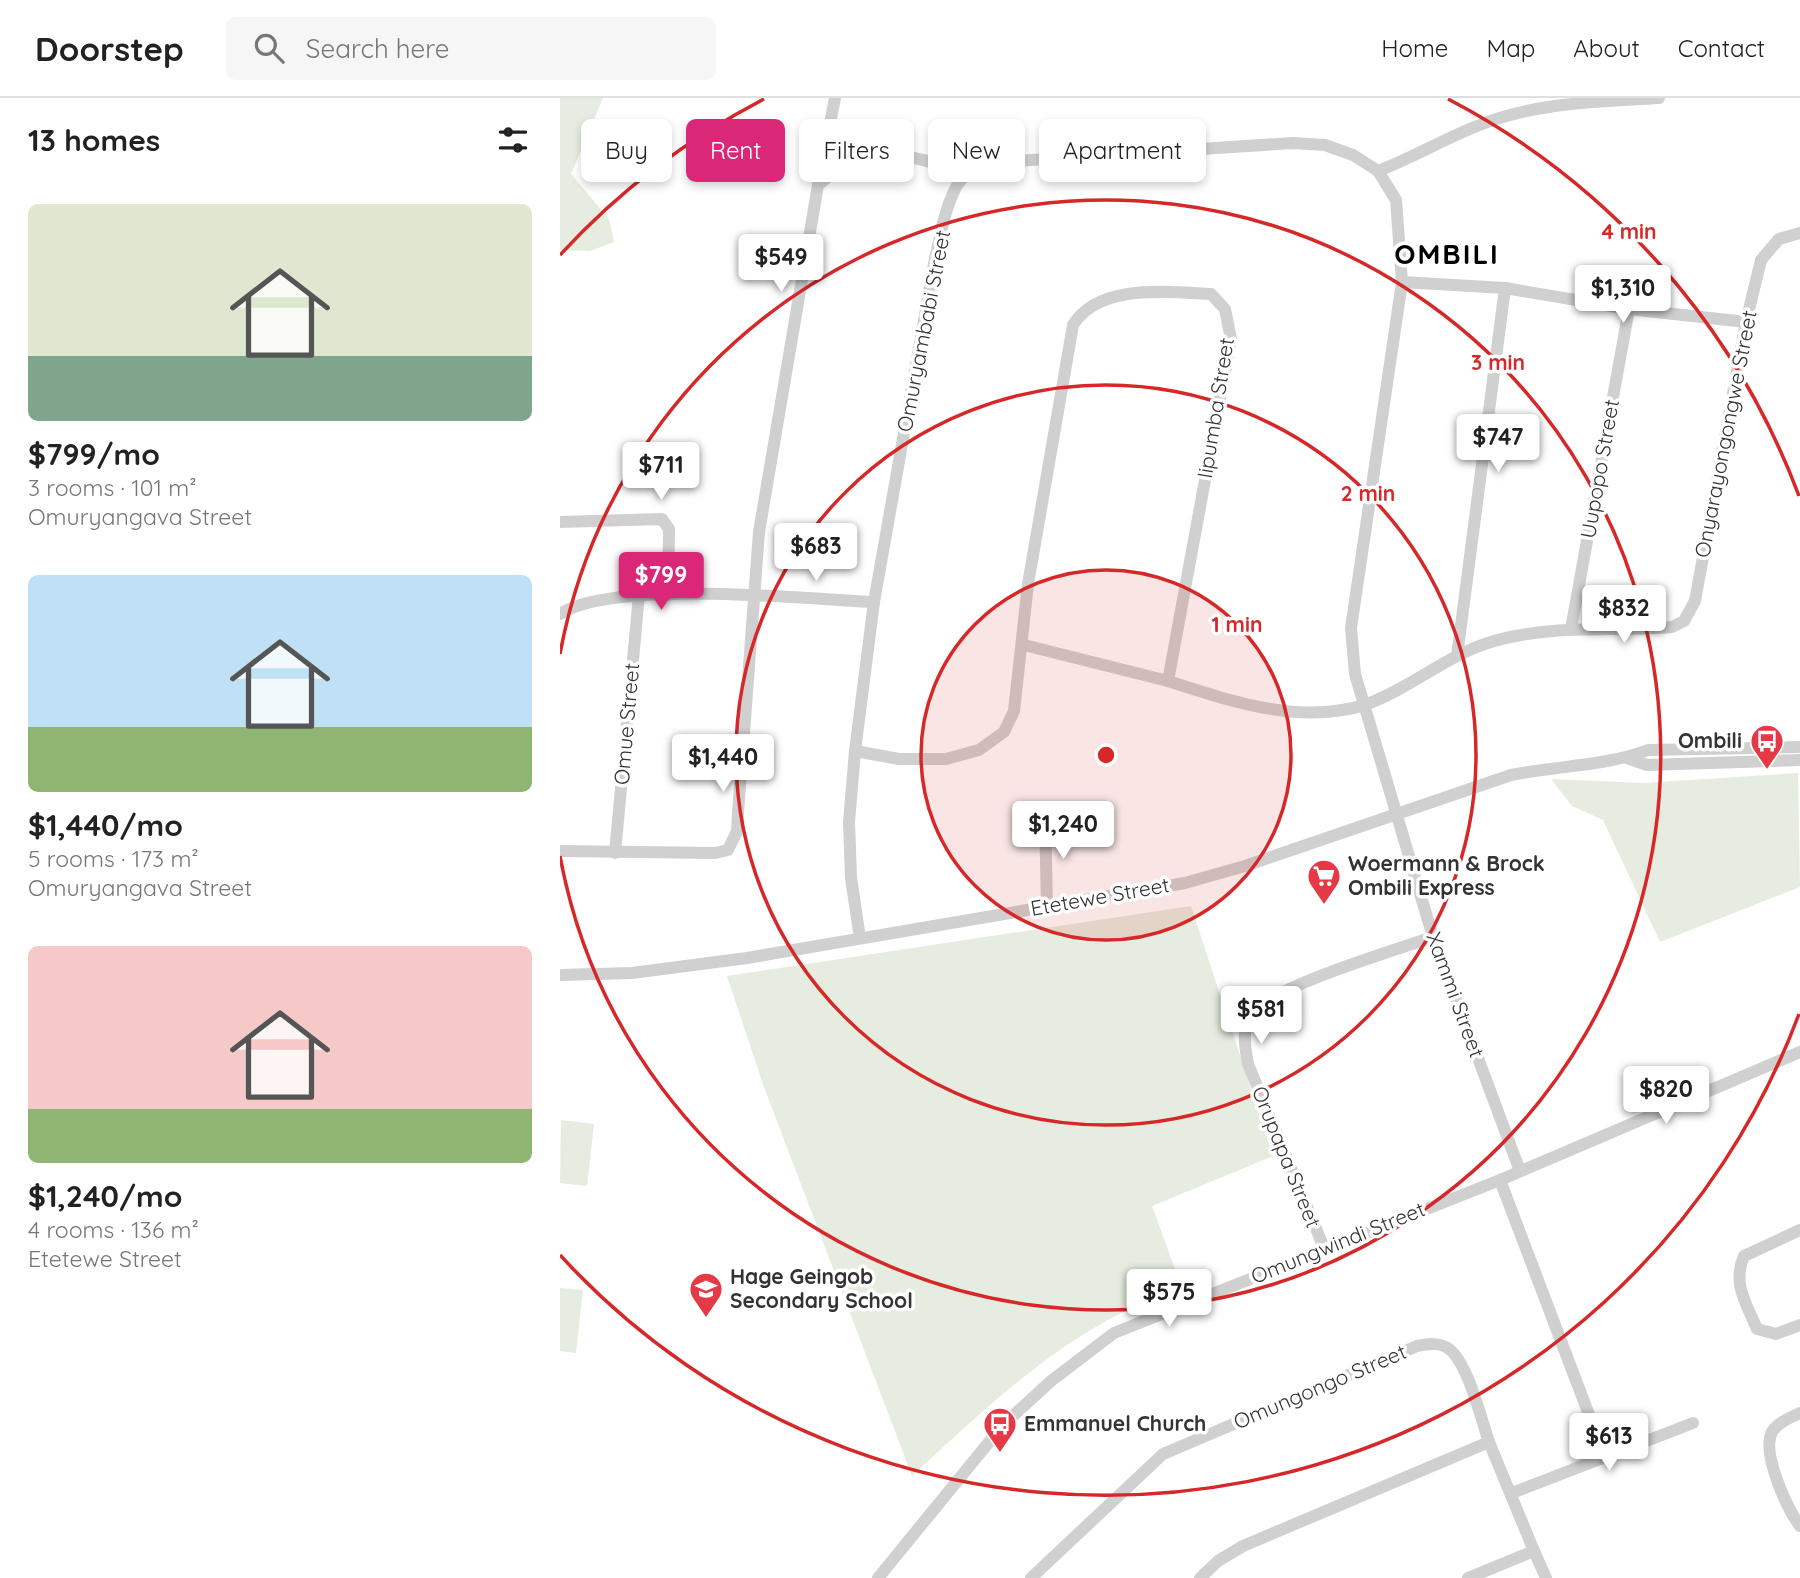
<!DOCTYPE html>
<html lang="en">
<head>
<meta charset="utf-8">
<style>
	:root { --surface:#fff; --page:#f6f6f6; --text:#222; --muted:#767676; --line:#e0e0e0; --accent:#db2777 }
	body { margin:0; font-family:Quicksand,sans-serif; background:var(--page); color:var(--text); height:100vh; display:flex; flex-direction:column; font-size:26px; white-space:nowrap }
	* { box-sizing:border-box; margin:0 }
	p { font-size:23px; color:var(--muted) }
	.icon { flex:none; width:38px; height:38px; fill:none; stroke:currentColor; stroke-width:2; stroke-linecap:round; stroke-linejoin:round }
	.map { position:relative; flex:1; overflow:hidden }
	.sheet { display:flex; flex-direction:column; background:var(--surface); width:560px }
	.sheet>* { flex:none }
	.hud { position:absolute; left:21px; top:21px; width:665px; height:63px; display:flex; gap:14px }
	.price { position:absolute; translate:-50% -60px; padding:0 16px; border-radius:7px; background:#fff; color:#222; font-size:23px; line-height:46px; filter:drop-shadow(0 2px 4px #0008) }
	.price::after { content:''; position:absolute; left:50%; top:42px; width:21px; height:16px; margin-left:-10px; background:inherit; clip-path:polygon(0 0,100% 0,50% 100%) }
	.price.on { background:var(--accent); color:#fff }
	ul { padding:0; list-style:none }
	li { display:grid; align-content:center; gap:14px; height:371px; padding:0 28px }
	li span { display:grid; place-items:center; height:217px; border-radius:10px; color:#555 }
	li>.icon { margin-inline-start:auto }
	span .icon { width:126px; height:126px; fill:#fffc; stroke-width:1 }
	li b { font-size:30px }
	h2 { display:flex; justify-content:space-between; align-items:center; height:84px; padding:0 28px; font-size:30px }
	.pill { padding:0 24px; border-radius:10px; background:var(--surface); box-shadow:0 4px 10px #0003; font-size:24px; line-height:63px }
	.pill.on { background:var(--accent); color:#fff }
	header { display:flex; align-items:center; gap:42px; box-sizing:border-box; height:98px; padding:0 35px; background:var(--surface); border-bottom:2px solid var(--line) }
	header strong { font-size:33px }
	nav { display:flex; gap:38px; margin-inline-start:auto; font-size:24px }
	.search { width:490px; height:63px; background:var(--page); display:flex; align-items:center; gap:18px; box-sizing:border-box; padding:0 24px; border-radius:10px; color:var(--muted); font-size:26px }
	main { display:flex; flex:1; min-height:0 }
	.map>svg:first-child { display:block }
	.green { fill:#e6ecdf }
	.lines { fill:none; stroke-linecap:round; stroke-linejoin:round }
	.street { stroke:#d0d0d0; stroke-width:12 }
	.ring { fill:none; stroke:#d62828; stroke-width:3.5 }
	.labels { text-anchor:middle; stroke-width:7; stroke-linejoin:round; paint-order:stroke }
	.street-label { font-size:21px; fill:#333; stroke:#fff }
	.poi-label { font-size:21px; font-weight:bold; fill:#333; stroke:#fff; text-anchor:start }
	.district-label { font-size:28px; font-weight:bold; letter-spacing:2px; fill:#000; stroke:#fff }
	.centre { fill:#d62828; stroke:#fff; stroke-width:3.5 }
	.ring-label { font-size:21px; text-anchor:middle; font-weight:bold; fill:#d62828; stroke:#fff; stroke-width:7; stroke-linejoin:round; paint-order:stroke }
</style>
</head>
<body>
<header>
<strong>Doorstep</strong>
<div class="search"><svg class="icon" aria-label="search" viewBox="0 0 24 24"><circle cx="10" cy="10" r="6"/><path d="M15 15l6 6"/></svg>Search here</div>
<nav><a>Home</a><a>Map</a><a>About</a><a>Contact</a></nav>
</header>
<main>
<section class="sheet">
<h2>13 homes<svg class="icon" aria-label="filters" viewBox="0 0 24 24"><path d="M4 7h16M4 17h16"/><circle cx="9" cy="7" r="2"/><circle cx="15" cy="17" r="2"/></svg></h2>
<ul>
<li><span style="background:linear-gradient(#dfe7d0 70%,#7fa58c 0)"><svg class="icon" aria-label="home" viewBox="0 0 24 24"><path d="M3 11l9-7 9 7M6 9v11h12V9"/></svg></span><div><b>$799/mo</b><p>3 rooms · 101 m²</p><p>Omuryangava Street</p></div></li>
<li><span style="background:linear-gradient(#bfe0f5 70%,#8fb573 0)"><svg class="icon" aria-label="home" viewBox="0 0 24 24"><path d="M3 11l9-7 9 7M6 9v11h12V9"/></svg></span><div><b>$1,440/mo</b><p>5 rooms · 173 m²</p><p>Omuryangava Street</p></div></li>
<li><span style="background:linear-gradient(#f6c9c9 75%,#8fb573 0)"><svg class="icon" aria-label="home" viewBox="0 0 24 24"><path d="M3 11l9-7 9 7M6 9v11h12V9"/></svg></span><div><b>$1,240/mo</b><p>4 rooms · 136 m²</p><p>Etetewe Street</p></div></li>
</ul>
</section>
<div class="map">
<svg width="1240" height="1480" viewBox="0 0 1240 1480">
	<rect width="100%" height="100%" fill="#fff"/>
	<g class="green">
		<path d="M0,0h43l-32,76 38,45 5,23 -24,9 -30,-1z"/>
		<path d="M1238,675l2,114 -140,55 -57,-122 -31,-14 -21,-27 93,4z"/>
		<path d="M631,808l82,250 -121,50 31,85c-19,7 -42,11 -60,21 -81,41 -145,103 -211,164l-148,-389 -37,-111z"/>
		<path d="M1,1022l33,4 -7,62 -27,-3z"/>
		<path d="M0,1190l23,2 -7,63 -16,-2z"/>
	</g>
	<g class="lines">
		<g class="street">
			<path d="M818,73c34,-13 66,-32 99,-45 58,-24 121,-24 182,-28"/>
			<path d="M258,87l17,-87"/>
			<path d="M842,184l103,6 124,21 117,13"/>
			<path d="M0,424l102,-3 7,10 -1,66"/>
			<path d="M0,516c53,-35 245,-15 314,-12"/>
			<path d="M1011,531l58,-320"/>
			<path d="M897,558l48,-368"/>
			<path d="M608,583c62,20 134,45 199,23 44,-16 80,-49 124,-62 59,-18 121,-10 181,-15l12,-6 11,-20 51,-279 15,-62 18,-21 21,-6"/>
			<path d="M295,653l44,8h47l33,-9 25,-18 10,-21 14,-127 45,-259c26,-42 95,-33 138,-31l14,15 6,30 -63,342 -144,-36"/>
			<path d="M1067,660l20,7 153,-5"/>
			<path d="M485,719l2,89"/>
			<path d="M0,753l155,2 13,-3 9,-19 1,-18 21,-281 59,-347c9,-7 21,-19 32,-23 35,-12 83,-7 111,17"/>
			<path d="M55,755l24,-258"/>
			<path d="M300,840l-9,-60 -2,-56 6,-71 19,-149 60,-338c5,-22 12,-66 27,-84 8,-10 28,-14 40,-18l292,-19 32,2 28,10 25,16 18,29 6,82 -51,346 4,46 78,263 87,234"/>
			<path d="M0,877l72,-2 115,-15 438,-75 60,-17 266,-91c45,-9 94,-9 137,-25l152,-3"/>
			<path d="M940,1082l105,277"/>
			<path d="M1240,1132l-56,26c-12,27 2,47 13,73l19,5 24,-9"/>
			<path d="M764,1150l-76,-184c-3,-16 -6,-34 2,-48 13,-27 149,-67 183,-79"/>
			<path d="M1240,1315c-10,5 -22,9 -28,19 -11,20 15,77 28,94"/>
			<path d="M929,1344l45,109"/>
			<path d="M952,1395l181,-70"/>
			<path d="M318,1480l125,-153 48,-44 63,-48 386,-153 300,-128"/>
			<path d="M471,1480l132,-124 254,-108c11,-2 23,-4 32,3 19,14 32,70 40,93l-246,104 -25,15 -18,17"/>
			<path d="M908,1480l66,-27 12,27"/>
		</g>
	</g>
	<circle cx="546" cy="657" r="185" fill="#d62828" fill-opacity=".12"/>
	<g class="ring">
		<circle cx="546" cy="657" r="185"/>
		<circle cx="546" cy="657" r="370"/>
		<path d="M0 556A555 555 0 1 1 0 758"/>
		<path d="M1239 916A740 740 0 0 1 0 1157M0 157A740 740 0 0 1 204 1M888 1A740 740 0 0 1 1239 398"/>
	</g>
	<defs>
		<symbol id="bus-pin" viewBox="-11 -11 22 30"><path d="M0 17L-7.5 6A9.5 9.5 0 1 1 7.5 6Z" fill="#e63946" stroke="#fff"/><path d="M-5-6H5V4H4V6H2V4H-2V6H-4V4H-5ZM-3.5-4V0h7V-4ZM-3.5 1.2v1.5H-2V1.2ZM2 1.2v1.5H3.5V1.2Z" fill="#fff"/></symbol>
		<symbol id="supermarket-pin" viewBox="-11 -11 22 30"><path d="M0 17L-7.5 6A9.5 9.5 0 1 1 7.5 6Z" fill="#e63946" stroke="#fff"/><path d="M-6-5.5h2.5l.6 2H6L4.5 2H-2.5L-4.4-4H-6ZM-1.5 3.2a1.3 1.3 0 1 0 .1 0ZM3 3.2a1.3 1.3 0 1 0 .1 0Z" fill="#fff"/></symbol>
		<symbol id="school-pin" viewBox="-11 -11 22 30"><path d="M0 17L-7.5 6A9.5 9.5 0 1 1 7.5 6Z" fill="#e63946" stroke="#fff"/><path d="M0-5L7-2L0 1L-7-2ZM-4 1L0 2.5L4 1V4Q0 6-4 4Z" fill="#fff"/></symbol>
	</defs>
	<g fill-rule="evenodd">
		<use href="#bus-pin" x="1188" y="624" width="38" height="52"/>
		<use href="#supermarket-pin" x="745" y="759" width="38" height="52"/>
		<use href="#school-pin" x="127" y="1172" width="38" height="52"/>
		<use href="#bus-pin" x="421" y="1307" width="38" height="52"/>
	</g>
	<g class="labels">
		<g class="street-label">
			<text transform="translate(364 233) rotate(-79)" y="7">Omuryambabi Street</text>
			<text transform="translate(656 310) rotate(-81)" y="7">Iipumba Street</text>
			<text transform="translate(1166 336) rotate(-79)" y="7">Onyarayongongwe Street</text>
			<text transform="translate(1040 371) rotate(-80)" y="7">Uupopo Street</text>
			<text transform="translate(67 626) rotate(-85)" y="7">Omue Street</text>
			<text transform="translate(540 799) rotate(-10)" y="7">Etetewe Street</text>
			<text transform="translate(895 897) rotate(70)" y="7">Xammi Street</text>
			<text transform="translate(726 1059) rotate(68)" y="7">Orupapa Street</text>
			<text transform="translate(778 1145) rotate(-22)" y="7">Omungwindi Street</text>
			<text transform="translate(760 1289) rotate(-23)" y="7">Omungongo Street</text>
		</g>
		<g class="poi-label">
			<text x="1182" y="650" text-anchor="end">Ombili</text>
			<text x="788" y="773">Woermann &amp; Brock<tspan x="788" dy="24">Ombili Express</tspan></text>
			<text x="170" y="1186">Hage Geingob<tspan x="170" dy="24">Secondary School</tspan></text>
			<text x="464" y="1333">Emmanuel Church</text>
		</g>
		<g class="district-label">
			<text x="887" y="166">OMBILI</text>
		</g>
	</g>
	<circle cx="546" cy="657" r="10" class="centre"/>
	<g class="ring-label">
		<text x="1069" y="141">4 min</text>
		<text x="938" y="272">3 min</text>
		<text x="808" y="403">2 min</text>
		<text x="677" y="534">1 min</text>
	</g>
</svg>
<b class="price" style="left:221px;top:196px">$549</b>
<b class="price" style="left:1063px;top:227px">$1,310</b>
<b class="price" style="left:938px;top:376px">$747</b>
<b class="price" style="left:101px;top:404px">$711</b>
<b class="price" style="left:256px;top:485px">$683</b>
<b class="price on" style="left:101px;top:514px">$799</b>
<b class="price" style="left:1064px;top:547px">$832</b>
<b class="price" style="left:163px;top:696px">$1,440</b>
<b class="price" style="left:503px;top:763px">$1,240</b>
<b class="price" style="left:701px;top:948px">$581</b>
<b class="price" style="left:1106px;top:1028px">$820</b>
<b class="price" style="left:609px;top:1231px">$575</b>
<b class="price" style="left:1049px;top:1375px">$613</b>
<div class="hud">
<a class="pill">Buy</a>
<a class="pill on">Rent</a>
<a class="pill">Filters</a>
<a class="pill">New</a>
<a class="pill">Apartment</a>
</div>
</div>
</main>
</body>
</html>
